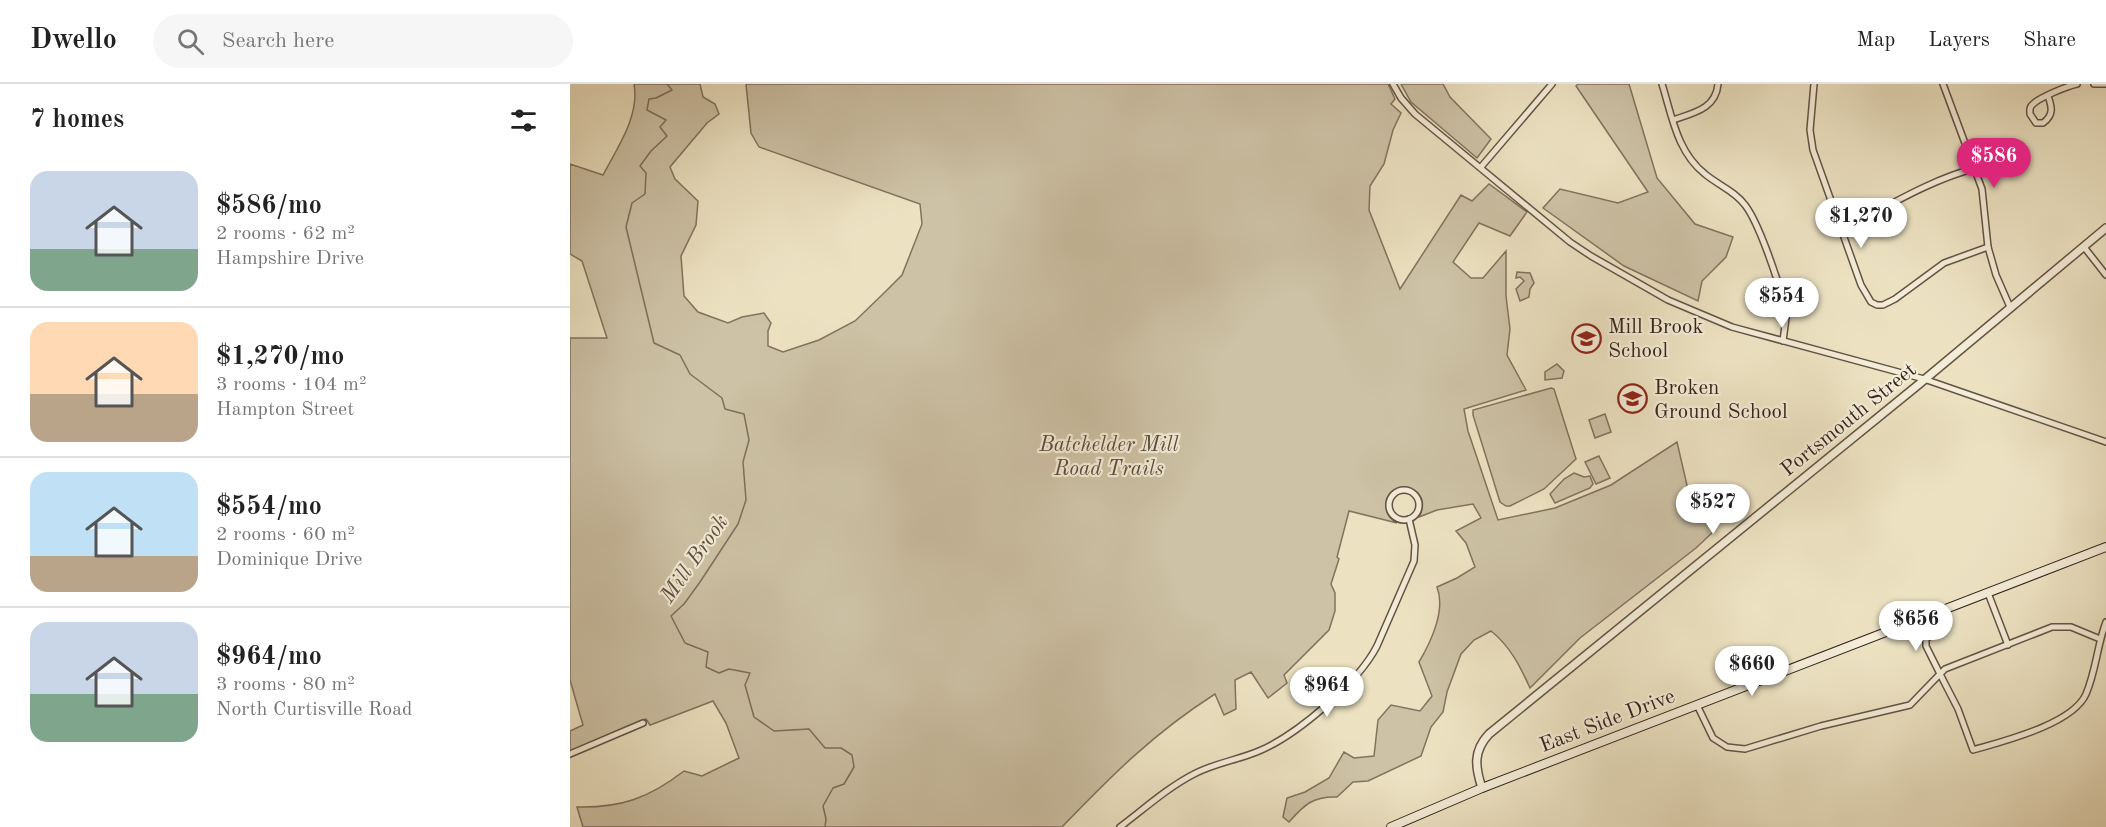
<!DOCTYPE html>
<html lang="en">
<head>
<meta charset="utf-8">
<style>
	:root { --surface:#fff; --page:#f6f6f6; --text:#222; --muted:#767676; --line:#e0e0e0; --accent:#db2777 }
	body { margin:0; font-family:"Old Standard TT",serif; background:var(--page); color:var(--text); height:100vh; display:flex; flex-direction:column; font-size:22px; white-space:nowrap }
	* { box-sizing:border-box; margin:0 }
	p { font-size:20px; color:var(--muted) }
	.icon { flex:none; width:33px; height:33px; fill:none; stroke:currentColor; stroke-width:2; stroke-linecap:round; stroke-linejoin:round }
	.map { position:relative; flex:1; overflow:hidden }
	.panel { display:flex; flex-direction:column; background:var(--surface); width:570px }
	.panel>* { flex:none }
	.price { position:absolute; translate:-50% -51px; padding:0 14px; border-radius:21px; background:#fff; color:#222; font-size:20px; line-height:39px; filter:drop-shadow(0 2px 3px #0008) }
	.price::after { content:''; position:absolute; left:50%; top:36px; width:18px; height:14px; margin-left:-9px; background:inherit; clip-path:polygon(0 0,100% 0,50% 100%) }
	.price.on { background:var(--accent); color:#fff }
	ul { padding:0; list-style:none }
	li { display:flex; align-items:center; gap:18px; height:150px; padding:0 30px }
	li+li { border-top:2px solid var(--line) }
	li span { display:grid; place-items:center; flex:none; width:168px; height:120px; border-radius:18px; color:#555 }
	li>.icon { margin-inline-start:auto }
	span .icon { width:72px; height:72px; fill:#fffc; stroke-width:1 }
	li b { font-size:26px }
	h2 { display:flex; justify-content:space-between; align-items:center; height:72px; padding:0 30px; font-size:26px }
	header { display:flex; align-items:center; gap:36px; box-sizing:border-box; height:84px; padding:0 30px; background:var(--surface); border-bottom:2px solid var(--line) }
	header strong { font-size:28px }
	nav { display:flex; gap:33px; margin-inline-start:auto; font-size:21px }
	.search { width:420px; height:54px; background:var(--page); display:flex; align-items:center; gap:15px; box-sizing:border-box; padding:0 21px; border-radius:33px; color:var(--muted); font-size:22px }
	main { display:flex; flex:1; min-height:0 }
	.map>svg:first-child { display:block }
	.green { fill:#cdc2a6; stroke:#827260; stroke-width:1.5 }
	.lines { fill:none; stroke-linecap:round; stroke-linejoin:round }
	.stream { stroke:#7e6f5d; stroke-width:1.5 }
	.minor-casing { stroke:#645345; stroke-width:8 }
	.tertiary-casing { stroke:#645345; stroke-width:10 }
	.secondary-casing { stroke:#36231b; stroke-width:10 }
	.minor { stroke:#f3ecd7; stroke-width:5 }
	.tertiary { stroke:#f3ecd7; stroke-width:7 }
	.secondary { stroke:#f3ecd7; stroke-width:8 }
	.labels { text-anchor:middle; stroke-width:4.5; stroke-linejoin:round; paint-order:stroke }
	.poi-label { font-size:21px; fill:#36231b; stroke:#f3ecd7; text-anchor:start }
	.street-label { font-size:21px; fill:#36231b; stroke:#f3ecd7 }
	.park-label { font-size:21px; font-style:italic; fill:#5c4b3e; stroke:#f3ecd7 }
	.water-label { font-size:22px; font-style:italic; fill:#604f42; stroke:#f3ecd7 }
</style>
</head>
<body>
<header>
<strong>Dwello</strong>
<div class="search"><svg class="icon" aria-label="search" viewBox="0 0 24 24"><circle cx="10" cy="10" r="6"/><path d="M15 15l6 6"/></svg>Search here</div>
<nav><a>Map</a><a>Layers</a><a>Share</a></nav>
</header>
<main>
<section class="panel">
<h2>7 homes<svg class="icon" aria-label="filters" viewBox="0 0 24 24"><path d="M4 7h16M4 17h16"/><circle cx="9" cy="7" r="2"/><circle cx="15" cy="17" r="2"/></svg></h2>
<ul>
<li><span style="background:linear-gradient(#c9d6e8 65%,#7fa58c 0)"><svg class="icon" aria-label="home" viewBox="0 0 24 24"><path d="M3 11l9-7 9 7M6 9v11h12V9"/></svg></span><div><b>$586/mo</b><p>2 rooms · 62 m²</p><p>Hampshire Drive</p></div></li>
<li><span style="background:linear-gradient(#ffd9b3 60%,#b9a48a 0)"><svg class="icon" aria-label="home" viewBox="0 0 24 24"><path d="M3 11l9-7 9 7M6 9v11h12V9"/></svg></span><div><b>$1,270/mo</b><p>3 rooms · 104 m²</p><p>Hampton Street</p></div></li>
<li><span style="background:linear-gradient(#bfe0f5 70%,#b9a48a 0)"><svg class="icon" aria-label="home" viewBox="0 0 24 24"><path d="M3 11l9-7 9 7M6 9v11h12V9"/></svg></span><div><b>$554/mo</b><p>2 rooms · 60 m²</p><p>Dominique Drive</p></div></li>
<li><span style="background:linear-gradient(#c9d6e8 60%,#7fa58c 0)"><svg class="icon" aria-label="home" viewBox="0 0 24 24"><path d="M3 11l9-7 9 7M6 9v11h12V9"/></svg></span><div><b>$964/mo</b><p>3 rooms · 80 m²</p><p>North Curtisville Road</p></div></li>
</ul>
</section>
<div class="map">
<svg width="1536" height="743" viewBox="0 0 1536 743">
	<rect width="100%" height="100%" fill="#ece2c2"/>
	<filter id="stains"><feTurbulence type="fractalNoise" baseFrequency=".00333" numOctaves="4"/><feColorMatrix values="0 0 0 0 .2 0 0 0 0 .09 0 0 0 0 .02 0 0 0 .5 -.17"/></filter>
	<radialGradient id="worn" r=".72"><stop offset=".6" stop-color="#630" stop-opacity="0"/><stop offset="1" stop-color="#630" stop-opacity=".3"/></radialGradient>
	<g class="green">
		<path d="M64,0h66l3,13 12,7 4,10 -12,9 -37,44 5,12 23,22 -2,24 -15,31 3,40 14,16 30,11 14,-6 22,-4 7,10 -3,8v15l15,6 36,-12 36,-19 27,-26 20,-20 20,-51 -2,-20 -161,-57 -8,-14 -5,-49h642l7,15 -4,5 10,9 -8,17 -9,34 -14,22 -1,24 31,79 61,-94 11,6 17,-17 38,28 -17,24 -31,-13 -26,39 18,16h12l23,-27v45l4,33 -3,26 19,35 -62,19 4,22 30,89 57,-12 56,-23 66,-43 12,52 24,38 -17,16 -116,90 -50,50c-10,-22 -20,-42 -39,-57l-17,9 -13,14 -14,38 -4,20 -12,15 -10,29 -53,25 -15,1 -16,15c-24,-1 -33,8 -48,25l-6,-5 4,-19 18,-6 24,-14 15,-26 10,6 20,-2 4,-36 13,-15 29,6 12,-15 -13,-34c12,-20 27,-52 18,-75l20,-9 18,-11 -9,-24 -10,-12 25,-13 -8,-14 -36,6 -18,7c16,-29 -28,-42 -33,-14 -1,9 4,16 11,20l-48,-12 -12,46 2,2 -8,25 4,9v18l-6,19 -45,45 3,8 -19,15 -17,-26 -16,8 1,29 -12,6 -9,-21c-61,39 -103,81 -153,133h-479l-6,-20c44,1 72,-9 107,-36l18,5 37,-18 -13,-35 -13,-22 -60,23 -3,1 -4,-6 -76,35v-23l13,-6 -13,-45v-342h37l-25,-77 -12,-7v-90l33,11c14,-27 37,-59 31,-91z"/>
		<path d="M831,0h42l7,13 41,42 -14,19 -66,-56z"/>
		<path d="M1008,0h51l28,94 38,46 38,13 -7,20 -24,24 -4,20 -74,-35 -81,-58 17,-19 58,14 30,-11 -72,-106z"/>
		<path d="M947,188l13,1 4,10 -4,6 -1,8 -9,4 -4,-12 8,-8 -4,-4 -4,1z"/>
		<path d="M987,280l7,7 -2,7 -17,2v-8z"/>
		<path d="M981,304l3,1 22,70 -32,30 -34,17h-4l-6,-4 -27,-87v-5z"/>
		<path d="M1035,330l6,18 -16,6 -6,-18z"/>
		<path d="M1029,372l11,22 -14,6 -11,-22z"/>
		<path d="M1004,389l10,4 6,-1 3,8 -3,4 -35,15 -5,-9 14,-15z"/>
	</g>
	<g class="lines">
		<path class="stream" d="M97,0l5,6 -16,8 -7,1 -2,11 19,10 -6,7 7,9 -16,15 -11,15 6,7 -1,21 -13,9 -6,24 28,116 26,12 10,19 32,24 3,11 19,5 5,26 -6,22 3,38 -8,24 -38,58 -16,22 -13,12 14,27 23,9 -2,15 13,6 10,-4 21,4 -5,12 9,32 20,14 35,-2 16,19h16l11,7 2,12 -10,17 -11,4 -10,18 3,13 -1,8"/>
		<defs>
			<g id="minor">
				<path d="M823,0l8,14 14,16 155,128 21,14 77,44 64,27 192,52 182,63"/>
				<path d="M1092,0c10,32 15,68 43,90 13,11 30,17 40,31 14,18 33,75 39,99l2,14 -3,23"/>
				<path d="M1244,0l-4,46 3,20 48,135 10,17 6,3h6l12,-6 49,-36 44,-16"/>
				<path d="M1373,0l39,105 6,58 8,28 14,32"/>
				<path d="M1524,0h12"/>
				<path d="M1478,12c4,11 6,19 -5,27h-7l-6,-9c0,-4 -1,-6 2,-9 6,-7 35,-19 45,-21"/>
				<path d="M1103,36c20,-7 43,-11 45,-36"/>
				<path d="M911,83l71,-83"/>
				<path d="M1272,146c43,-22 87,-50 134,-62"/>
				<path d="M1514,163l22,28"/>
				<circle cx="834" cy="421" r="15"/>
				<path d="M1418,509l20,52"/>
				<path d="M1530,555l-29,-12h-19l-107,42 -5,5 18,35 15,41c31,-9 100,-26 113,-56 10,-23 11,-48 20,-72"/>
				<path d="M1127,621l16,33 14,9 18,2 76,-23 89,-21 30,-31 -14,-28v-7l6,-4"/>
				<path d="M0,670l73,-31"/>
				<path d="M550,743c24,-18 47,-39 74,-53 21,-11 44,-14 65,-23 38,-16 99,-68 118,-105l37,-85 1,-16 -6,-26"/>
			</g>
			<path id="tertiary" d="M912,704c-7,-21 -9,-37 7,-54l429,-349 188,-157"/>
			<path id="secondary" d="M821,743l91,-39 624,-241"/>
		</defs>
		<use href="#minor" class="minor-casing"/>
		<use href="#tertiary" class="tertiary-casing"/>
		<use href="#secondary" class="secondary-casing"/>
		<use href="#minor" class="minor"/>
		<use href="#tertiary" class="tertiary"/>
		<use href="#secondary" class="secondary"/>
	</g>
	<defs>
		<symbol id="school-ring" viewBox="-11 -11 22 22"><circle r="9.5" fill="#f3ecd7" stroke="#8f2418" stroke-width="1.5"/><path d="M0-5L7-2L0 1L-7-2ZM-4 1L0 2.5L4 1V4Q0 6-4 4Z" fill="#8f2418"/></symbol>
	</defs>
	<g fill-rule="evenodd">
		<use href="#school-ring" x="1000" y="238" width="33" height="33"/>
		<use href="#school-ring" x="1046" y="298" width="33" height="33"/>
	</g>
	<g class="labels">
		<g class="poi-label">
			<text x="1038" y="249">Mill Brook<tspan x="1038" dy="24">School</tspan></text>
			<text x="1084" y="310">Broken<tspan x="1084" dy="24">Ground School</tspan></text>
		</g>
		<g class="street-label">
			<text transform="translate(1278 335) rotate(-39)" y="7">Portsmouth Street</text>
			<text transform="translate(1037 636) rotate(-21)" y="7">East Side Drive</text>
		</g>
		<g class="park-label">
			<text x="539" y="367">Batchelder Mill<tspan x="539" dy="24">Road Trails</tspan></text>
		</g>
		<g class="water-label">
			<text transform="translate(123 474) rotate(-55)" y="8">Mill Brook</text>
		</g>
	</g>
	<rect width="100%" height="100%" filter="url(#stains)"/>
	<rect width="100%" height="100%" fill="url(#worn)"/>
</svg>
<b class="price on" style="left:1424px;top:105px">$586</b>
<b class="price" style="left:1291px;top:165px">$1,270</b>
<b class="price" style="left:1212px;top:245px">$554</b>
<b class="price" style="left:1143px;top:451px">$527</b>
<b class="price" style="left:1346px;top:568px">$656</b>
<b class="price" style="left:1182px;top:613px">$660</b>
<b class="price" style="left:757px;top:634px">$964</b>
</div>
</main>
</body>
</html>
